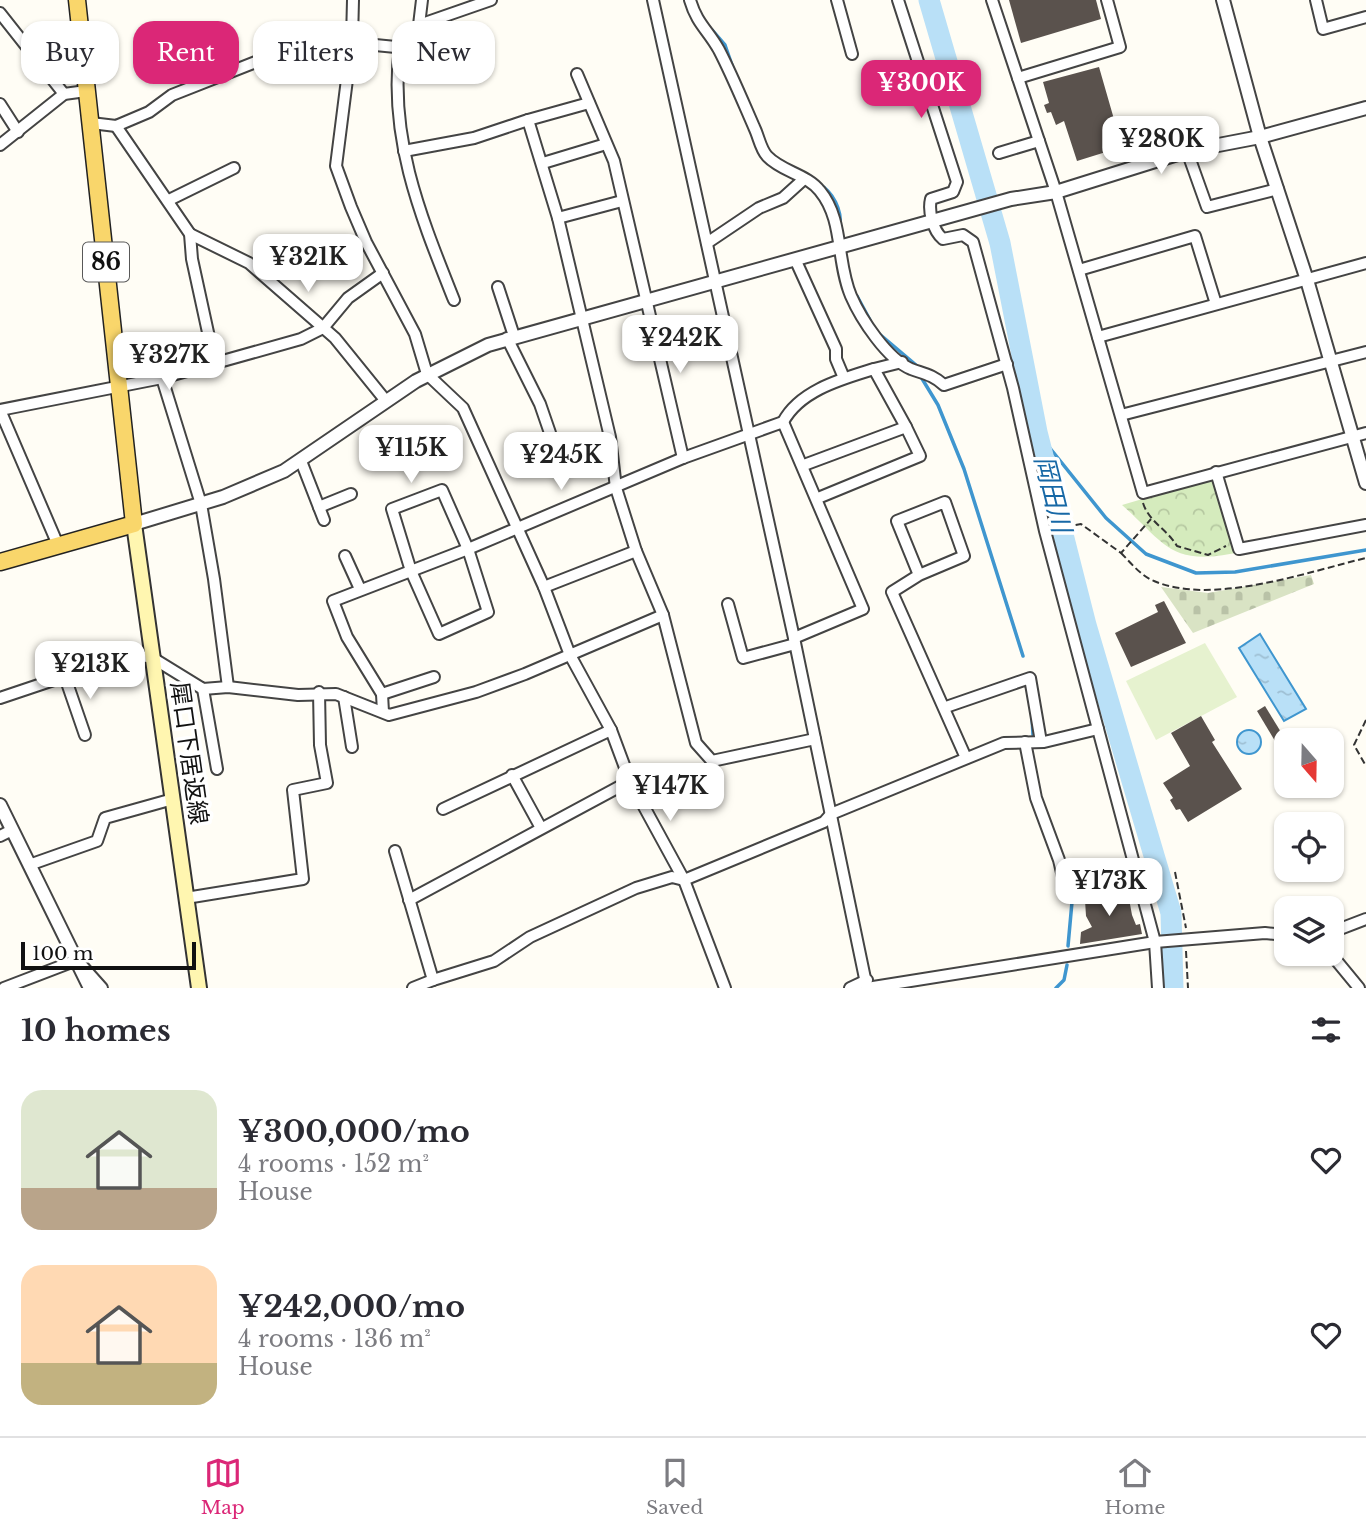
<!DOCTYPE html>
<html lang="en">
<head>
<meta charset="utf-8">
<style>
	:root { --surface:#fff; --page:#f2f2f3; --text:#2b2b33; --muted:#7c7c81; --line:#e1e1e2; --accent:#db2777 }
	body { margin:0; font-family:"Libre Baskerville","Noto Sans JP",serif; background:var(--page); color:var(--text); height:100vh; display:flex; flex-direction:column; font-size:26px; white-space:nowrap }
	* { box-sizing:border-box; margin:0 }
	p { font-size:23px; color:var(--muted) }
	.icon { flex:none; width:38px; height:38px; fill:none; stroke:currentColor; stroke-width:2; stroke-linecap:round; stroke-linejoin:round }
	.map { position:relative; height:988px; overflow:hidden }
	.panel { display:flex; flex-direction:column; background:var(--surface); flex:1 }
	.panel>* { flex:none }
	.hud { position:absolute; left:21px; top:21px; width:700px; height:63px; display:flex; gap:14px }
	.needle { width:46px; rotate:160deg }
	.buttons { position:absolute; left:1274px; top:728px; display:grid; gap:14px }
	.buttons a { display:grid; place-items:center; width:70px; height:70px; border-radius:14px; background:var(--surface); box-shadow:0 2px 5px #0004; font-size:35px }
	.scale { position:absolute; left:21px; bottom:18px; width:175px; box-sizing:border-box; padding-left:7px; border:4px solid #111; border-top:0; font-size:19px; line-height:24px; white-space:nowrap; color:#111; -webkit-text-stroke:5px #fff; paint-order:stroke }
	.price { position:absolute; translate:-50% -60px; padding:0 16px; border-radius:14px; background:#fff; color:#222; font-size:23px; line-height:46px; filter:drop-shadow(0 2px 4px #0008) }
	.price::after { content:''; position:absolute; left:50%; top:42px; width:21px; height:16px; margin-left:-10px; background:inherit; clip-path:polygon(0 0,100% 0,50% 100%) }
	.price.active { background:var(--accent); color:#fff }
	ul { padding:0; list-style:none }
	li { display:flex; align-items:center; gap:21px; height:175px; padding:0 21px }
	li span { display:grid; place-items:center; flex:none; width:196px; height:140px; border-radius:21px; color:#555 }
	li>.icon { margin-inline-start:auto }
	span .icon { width:84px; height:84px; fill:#fffc; stroke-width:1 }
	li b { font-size:30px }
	h2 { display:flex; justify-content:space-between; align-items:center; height:84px; padding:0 21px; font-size:30px }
	.pill { padding:0 24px; border-radius:21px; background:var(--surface); box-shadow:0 2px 5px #0004; font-size:24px; line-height:63px }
	.pill.active { background:var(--accent); color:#fff }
	.dock { display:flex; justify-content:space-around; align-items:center; height:98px; border-top:2px solid var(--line); background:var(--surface); font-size:19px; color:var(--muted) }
	.dock a { display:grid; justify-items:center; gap:4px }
	.dock .active { color:var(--accent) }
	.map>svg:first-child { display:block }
	.cemetery { fill:url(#cemetery-stones) }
	.park { fill:url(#park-crowns) }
	.pitch { fill:#e6f2cf }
	.water { fill:url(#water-ripples); stroke:#3f96cf; stroke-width:2 }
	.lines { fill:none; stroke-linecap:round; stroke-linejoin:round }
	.stream { stroke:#3f96cf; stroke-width:3.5 }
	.river { stroke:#b9e0f7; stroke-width:21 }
	.building { fill:#5a524d }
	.minor-casing { stroke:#444; stroke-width:14 }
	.tertiary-casing { stroke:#444; stroke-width:16 }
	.secondary-casing { stroke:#333; stroke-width:18 }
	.primary-casing { stroke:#222; stroke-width:19 }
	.path { stroke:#333; stroke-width:2; stroke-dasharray:7 3.5; stroke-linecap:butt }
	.minor { stroke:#fff; stroke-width:10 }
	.tertiary { stroke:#fff; stroke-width:12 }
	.secondary { stroke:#fff6b0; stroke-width:14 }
	.primary { stroke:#f9d66b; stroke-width:16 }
	.labels { text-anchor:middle; stroke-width:7; stroke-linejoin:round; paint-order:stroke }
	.shield { fill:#fff; stroke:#585858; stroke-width:2 }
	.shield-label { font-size:23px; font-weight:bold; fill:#111 }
	.street-label { font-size:24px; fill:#111; stroke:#fff }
	.water-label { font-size:26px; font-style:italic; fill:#1768a6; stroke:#fff }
</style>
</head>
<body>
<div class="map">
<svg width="1366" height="988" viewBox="0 0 1366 988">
	<defs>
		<pattern id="cemetery-stones" width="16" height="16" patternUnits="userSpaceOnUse" patternTransform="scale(1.75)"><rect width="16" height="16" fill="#d9e3c4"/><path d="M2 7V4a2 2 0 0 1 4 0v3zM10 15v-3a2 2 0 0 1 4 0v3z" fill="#b9c2a7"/></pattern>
		<pattern id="park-crowns" width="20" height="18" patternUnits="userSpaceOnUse" patternTransform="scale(1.75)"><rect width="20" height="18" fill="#d5ebbd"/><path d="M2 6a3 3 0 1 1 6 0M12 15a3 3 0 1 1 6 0" fill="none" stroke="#b6c8a1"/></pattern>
		<pattern id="water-ripples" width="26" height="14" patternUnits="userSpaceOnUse" patternTransform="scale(1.75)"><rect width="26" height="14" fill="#b9e0f7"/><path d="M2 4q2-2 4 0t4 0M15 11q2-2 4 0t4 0" fill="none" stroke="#9ebfd3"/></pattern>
	</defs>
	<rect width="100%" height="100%" fill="#fffdf5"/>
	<path class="cemetery" d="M1311,575l3,9 -121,49 -32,-46 47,6z"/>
	<path class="park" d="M1207,480l7,3 22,70c-67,13 -71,-10 -114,-48z"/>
	<path class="pitch" d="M1205,643l32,54 -81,43 -30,-59z"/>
	<g class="water">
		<path d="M1260,634l46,75 -22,12 -45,-73z"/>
		<circle cx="1249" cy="742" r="12"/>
	</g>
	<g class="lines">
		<g class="stream">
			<path d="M712,30l13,15 8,23"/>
			<path d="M819,184c14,8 23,26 21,42"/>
			<path d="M857,296l13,24"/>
			<path d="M877,332l39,33"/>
			<path d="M921,377l17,28 26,64 59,187"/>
			<path d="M1037,432l69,86 40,36 50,19 39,-1 131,-22"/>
			<path d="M1032,717l1,18"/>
			<path d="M1068,946l5,-55 -4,-12"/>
			<path d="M1056,988l8,-8 3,-15"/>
		</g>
		<path class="river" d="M929,0l71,243 37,189 49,193 85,288 2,75"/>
	</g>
	<g class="building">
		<path d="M1009,0h87l5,19 -80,24z"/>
		<path d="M1099,67l23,80 -45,14 -13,-40 -8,4 -5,-13 -4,1 -3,-8 5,-2 -6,-21z"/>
		<path d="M1164,601l22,42 -55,24 -16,-34 43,-21 -3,-7z"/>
		<path d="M1265,706l19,31 -9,4 -18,-30z"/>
		<path d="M1201,716l14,24 -3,2 30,47 -54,33 -8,-13 -4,1 -6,-10 3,-2 -10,-15 27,-17 -19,-33z"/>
		<path d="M1118,890l1,5 9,-2 4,22 4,10 4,-1 2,10 -62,10 1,-12 11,-5 -6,-11 -1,-16z"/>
	</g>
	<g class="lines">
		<defs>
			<g id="minor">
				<path d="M353,0l-1,40 -16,126 15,41 15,35 49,92 12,40 36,34 81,179 26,68 41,75 19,51 54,99 41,108"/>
				<path d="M653,0l141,638 73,350"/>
				<path d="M690,0c7,24 18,30 29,50 13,25 24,52 35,77 5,10 6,21 13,29 15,16 40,18 53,35 24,29 16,70 31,105 10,23 36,63 60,73 14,5 22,6 33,16l63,-21"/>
				<path d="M837,0l15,54"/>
				<path d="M898,0l59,182 -4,10 -22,7c-3,12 2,32 12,40l20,-4 10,7 40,146 32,143 110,411 3,46"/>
				<path d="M992,0l64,192 87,301 223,-60"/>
				<path d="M1316,0l7,29 43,-12"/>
				<path d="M0,13l64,81"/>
				<path d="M419,25l3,-25"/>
				<path d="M400,47c-12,91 21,170 54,253"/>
				<path d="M577,74l37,87 69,297"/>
				<path d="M1018,78l102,-31 -13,-47"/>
				<path d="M589,103l-61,17 30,98 52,219 6,51 20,63 27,64 33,128 16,18 103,-22"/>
				<path d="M0,104l18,28"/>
				<path d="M91,123l25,3 33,-14 23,-17 142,-56 102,10 3,-24 72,-25"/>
				<path d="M116,126l74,108 2,25 17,78v25"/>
				<path d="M0,145l64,-51 22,-3"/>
				<path d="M404,151l70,-13 54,-18"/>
				<path d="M1187,151l20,56 71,-18"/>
				<path d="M999,153l40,-12"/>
				<path d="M543,163l63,-19"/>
				<path d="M169,200l65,-32"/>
				<path d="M558,218l64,-17"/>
				<path d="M190,234l59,29 86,75 51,63"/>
				<path d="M707,243l52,-35 24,-10 21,-19"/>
				<path d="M795,259l41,90v10l8,19"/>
				<path d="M1079,270l116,-34 21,68"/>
				<path d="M498,287l16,49"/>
				<path d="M1098,337l268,-74"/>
				<path d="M507,338l33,66 10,29"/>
				<path d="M874,369l28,-7"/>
				<path d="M162,378l39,126 13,75 14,108"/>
				<path d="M0,410l162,-32 139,-39 22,-11 25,-30 35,-25"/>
				<path d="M0,410l58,135"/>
				<path d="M1121,415l245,-63"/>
				<path d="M783,422c17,-32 59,-43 91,-53l32,58"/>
				<path d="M301,461l23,59"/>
				<path d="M804,465l102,-38 14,29 -102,42"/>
				<path d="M1216,472l23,77 127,-24"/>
				<path d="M442,490l26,59 20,63 -49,22 -28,-63 -19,-62z"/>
				<path d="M319,507l32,-13"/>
				<path d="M345,556l15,33"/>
				<path d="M919,575l-22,-54 48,-19 19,54 -45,19 -27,17 74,166"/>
				<path d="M544,587l92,-36"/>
				<path d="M728,604l15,54 52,-14"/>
				<path d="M65,677l20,58"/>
				<path d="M203,689l14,80"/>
				<path d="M382,694l52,-17"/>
				<path d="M344,697l8,50"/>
				<path d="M0,698l125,-42 26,1 52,32 25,-2 70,8 38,-1 53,21 87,-23 49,-18 138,-59"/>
				<path d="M946,707l84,-29 11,64"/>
				<path d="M383,712l-1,-18 -35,-57 -14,-36 135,-52 215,-91 100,-36 80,187 -69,29"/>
				<path d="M1025,742l11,56 23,62 8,34"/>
				<path d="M512,775l29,53"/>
				<path d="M443,809l168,-79"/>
				<path d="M0,836l12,-6"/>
				<path d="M395,851l38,129 -20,8"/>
				<path d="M29,865l68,-24 8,-23 68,-19"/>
				<path d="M186,898l117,-19 -10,-89 34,-7 -7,-38 -1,-53"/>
				<path d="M409,900l221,-119"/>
				<path d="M1332,932l34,-13"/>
				<path d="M1331,954l28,34"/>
				<path d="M433,980l61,-19 36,-24 106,-49 36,-11 12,3 140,-58 7,-8 173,-71 40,-1 54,-13"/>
				<path d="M4,988l73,-28 25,28"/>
				<path d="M850,988l17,-8"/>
				<path d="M867,988l288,-46 110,-9 21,2"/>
			</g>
			<g id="tertiary">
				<path d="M1223,0l37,137 47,143 59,203"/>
				<path d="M134,524l89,-27 61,-26 132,-90 72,-36 523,-146 45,-7 131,-41 73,-14 106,-29"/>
				<path d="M0,805l90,183"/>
			</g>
			<path id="secondary" d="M134,524l65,464"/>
			<path id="primary" d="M0,562l134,-38 -57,-524"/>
		</defs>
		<use href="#minor" class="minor-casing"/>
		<use href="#tertiary" class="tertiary-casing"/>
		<use href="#secondary" class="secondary-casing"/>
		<use href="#primary" class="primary-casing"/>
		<g class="path">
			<path d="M1143,503c6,19 24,26 34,43l31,9 18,-9"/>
			<path d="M1055,529l26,-5 40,29 30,-34"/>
			<path d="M1121,553c10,10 20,23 33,28 58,25 153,-9 212,-23"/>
			<path d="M1366,720l-12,25 12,21"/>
			<path d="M1175,872l11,56"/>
			<path d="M1186,951l2,37"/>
		</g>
		<use href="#minor" class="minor"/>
		<use href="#tertiary" class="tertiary"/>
		<use href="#secondary" class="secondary"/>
		<use href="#primary" class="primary"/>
	</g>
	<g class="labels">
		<rect class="shield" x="83" y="242.5" width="46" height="39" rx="5"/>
		<g class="shield-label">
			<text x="106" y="270">86</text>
		</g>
		<g class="street-label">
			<text transform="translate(189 753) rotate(82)" y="8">犀口下居返線</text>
		</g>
		<g class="water-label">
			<text transform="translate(1053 494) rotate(76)" y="9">岡田川</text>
		</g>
	</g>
</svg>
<div class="buttons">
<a><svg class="needle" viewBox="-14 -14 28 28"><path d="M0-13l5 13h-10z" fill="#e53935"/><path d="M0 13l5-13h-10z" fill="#7c7c81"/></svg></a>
<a><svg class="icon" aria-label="locate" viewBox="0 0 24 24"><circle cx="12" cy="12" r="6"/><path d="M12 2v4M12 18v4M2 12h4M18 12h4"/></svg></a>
<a><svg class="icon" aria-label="layers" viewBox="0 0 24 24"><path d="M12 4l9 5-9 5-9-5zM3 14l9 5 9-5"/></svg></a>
</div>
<div class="scale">100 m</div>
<b class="price active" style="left:921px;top:120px">¥300K</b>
<b class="price" style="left:1161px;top:176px">¥280K</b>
<b class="price" style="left:308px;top:294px">¥321K</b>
<b class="price" style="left:680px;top:375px">¥242K</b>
<b class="price" style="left:169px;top:392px">¥327K</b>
<b class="price" style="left:411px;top:485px">¥115K</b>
<b class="price" style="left:561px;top:492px">¥245K</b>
<b class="price" style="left:90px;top:701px">¥213K</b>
<b class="price" style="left:670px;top:823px">¥147K</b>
<b class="price" style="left:1109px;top:918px">¥173K</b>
<div class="hud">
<a class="pill">Buy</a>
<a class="pill active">Rent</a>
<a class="pill">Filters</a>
<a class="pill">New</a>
</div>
</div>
<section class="panel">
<h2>10 homes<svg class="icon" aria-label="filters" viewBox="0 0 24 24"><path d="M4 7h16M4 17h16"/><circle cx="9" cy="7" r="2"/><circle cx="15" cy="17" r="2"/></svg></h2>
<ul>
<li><span style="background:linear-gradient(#dfe7d0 70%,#b9a48a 0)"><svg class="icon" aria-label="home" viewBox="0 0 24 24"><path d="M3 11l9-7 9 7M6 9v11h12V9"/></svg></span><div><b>¥300,000/mo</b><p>4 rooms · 152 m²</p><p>House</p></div><svg class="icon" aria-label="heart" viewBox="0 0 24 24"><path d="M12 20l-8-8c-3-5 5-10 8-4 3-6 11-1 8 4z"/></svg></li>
<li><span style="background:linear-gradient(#ffd9b3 70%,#c2b280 0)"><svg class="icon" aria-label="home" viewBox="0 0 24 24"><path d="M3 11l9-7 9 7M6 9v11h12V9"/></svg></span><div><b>¥242,000/mo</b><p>4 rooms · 136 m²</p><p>House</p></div><svg class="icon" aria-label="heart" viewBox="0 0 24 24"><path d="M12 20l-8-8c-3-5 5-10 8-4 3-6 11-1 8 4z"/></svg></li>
</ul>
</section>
<nav class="dock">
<a class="active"><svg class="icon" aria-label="map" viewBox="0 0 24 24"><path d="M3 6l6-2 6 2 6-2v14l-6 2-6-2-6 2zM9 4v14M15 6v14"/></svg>Map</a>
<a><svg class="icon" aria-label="saved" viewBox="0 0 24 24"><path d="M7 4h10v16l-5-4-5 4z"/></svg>Saved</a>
<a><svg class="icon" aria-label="home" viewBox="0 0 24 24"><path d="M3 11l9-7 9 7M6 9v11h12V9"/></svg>Home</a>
</nav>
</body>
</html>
